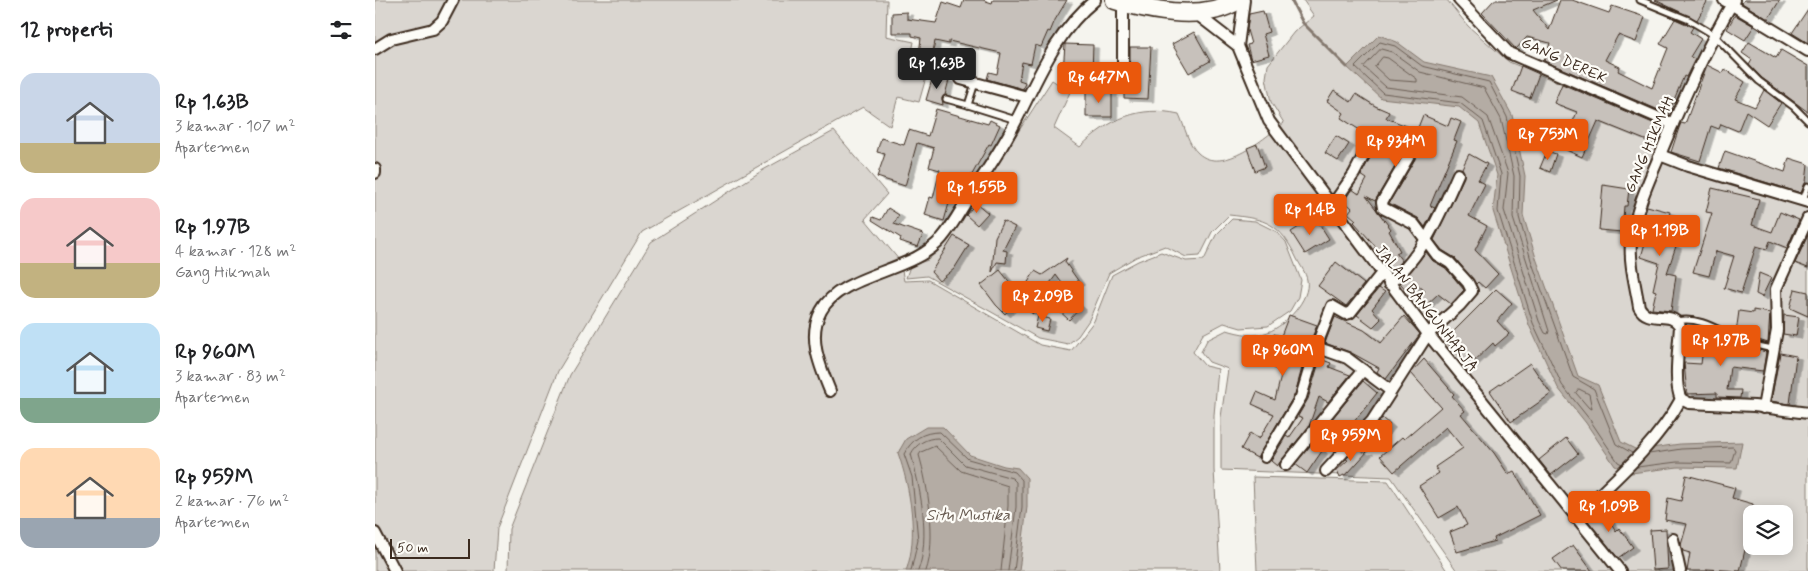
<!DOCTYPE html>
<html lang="id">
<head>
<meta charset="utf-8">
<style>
	:root { --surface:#fff; --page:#f6f6f6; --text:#202124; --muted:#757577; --accent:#ea580c }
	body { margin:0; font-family:Mynerve,sans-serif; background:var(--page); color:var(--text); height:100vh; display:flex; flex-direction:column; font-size:19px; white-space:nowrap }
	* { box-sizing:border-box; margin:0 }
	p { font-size:16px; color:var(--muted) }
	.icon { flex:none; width:28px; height:28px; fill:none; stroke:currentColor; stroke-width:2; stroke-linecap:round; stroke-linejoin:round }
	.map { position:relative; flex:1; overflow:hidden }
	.side { display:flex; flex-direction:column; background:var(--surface); width:375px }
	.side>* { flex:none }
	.fabs { position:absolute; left:1368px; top:505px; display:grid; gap:10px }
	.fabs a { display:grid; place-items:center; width:50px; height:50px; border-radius:10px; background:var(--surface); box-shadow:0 2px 12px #0003; font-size:25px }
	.scale { position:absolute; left:15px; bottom:12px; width:80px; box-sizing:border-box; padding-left:5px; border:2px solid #3b2a1e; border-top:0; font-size:14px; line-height:18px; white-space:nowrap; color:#3b2a1e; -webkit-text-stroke:4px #fdfcf7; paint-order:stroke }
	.price { position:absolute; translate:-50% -42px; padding:0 11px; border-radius:5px; background:var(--accent); color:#fff; font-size:16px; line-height:32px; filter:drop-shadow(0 1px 2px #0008) }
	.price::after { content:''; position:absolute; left:50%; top:30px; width:15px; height:11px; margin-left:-8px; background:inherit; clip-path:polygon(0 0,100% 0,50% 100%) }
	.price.on { background:#222; color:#fff }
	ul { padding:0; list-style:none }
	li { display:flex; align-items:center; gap:15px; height:125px; padding:0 20px }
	li span { display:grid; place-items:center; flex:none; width:140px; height:100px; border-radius:15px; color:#555 }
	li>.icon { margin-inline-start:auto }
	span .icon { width:60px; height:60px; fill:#fffc; stroke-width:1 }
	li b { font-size:21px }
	h2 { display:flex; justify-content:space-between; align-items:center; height:60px; padding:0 20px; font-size:21px }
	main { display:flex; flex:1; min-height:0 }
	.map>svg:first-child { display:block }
	.green { fill:#dad6d0; stroke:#8a8077; fill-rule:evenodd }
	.water { fill:#b4aca4; stroke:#84786e }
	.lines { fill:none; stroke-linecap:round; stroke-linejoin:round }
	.shore { stroke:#6b5e54; stroke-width:1 }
	.stream { stroke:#84786e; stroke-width:3 }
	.building { fill:#c7c1bb; stroke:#3b2a1e; filter:url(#shadow) }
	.lane-casing { stroke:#3b2a1e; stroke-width:9 }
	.street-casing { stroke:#3b2a1e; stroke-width:14 }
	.highway-casing { stroke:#3b2a1e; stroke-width:21 }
	.lane { stroke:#fdfcf7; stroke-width:5 }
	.street { stroke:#fdfcf7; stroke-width:10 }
	.highway { stroke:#fdfcf7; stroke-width:18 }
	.labels { text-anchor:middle; stroke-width:4.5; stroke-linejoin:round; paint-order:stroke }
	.street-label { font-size:15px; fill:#3b2a1e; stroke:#fdfcf7 }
	.water-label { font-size:16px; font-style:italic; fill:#65584d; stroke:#fdfcf7 }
</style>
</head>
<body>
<main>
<section class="side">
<h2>12 properti<svg class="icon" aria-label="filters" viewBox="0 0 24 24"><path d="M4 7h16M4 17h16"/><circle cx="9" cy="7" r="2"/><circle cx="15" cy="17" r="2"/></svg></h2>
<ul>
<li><span style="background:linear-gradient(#c9d6e8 70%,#c2b280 0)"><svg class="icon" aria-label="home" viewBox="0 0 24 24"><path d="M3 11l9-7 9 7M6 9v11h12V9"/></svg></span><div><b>Rp 1.63B</b><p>3 kamar · 107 m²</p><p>Apartemen</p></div></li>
<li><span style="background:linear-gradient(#f6c9c9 65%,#c2b280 0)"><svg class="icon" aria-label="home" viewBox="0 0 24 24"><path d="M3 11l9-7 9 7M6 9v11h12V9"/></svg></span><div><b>Rp 1.97B</b><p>4 kamar · 128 m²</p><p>Gang Hikmah</p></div></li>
<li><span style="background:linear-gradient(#bfe0f5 75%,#7fa58c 0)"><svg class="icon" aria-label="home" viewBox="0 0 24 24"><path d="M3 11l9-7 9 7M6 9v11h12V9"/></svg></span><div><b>Rp 960M</b><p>3 kamar · 83 m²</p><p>Apartemen</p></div></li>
<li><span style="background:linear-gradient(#ffd9b3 70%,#9aa5b1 0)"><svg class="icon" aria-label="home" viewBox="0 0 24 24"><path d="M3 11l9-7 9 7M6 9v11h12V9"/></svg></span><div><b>Rp 959M</b><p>2 kamar · 76 m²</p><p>Apartemen</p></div></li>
</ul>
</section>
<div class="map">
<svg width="1433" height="571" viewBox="0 0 1433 571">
	<defs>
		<filter id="shadow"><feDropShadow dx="5.5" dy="3" stdDeviation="0" flood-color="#0004"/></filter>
	</defs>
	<rect width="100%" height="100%" fill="#f5f4ee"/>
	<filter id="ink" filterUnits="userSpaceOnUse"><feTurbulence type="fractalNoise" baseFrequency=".02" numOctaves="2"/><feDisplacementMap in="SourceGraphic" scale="10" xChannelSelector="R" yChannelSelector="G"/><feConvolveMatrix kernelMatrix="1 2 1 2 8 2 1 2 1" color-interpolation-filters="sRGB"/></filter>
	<g filter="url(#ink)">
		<g class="green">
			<path d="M0,0h512l-1,36 28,6 -4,19 17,13 -8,28 -21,-5 -8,29 -27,-19 -221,125 -84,139 -61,157 -3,43h-119z"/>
			<path d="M928,0h144l21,26 41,36 158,65 -13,29 35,15 119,37v363h-351l-66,-94 -170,-7v-53l7,-48 -19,-7 -8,-10 6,-12 20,-10c13,4 28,7 41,2 17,-6 43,-33 39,-52 -1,-7 -7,-15 -10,-21 -17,-36 -30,-40 -68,-44l-17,17 -12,24 -14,1 -21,-11 -29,11 -27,16 -20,47 -11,16 -10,8 -30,-6 -111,-62 -21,2 4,-12 18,-6 17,-16 107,-164 18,12 -16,36 26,19c29,-28 59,-42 99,-33 6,13 9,30 19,39 25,23 67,-16 86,-30l-13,-21 -5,-24 2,-13 26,-33 20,-16zM1376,514h33v32h-33z"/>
			<path d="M459,131l53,63 -22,25 35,42 4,20 24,-1 112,65 31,6 23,-30 18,-46 26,-14 23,-9 25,9 18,-1 12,-25 16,-16 23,2 22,11 9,10 15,38 -3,17 -8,14 -22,15 -27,2 -17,-5 -21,11 -10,18 12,14 13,3 -4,46v55l6,101h-712l1,-42 61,-154 81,-133 112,-72z"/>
			<path d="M878,477l135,4 59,90h-190z"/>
		</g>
		<g class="water">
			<path d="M1004,35l18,7 27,20 67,15 21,38 13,61 -2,39 13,43 42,118 20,9 23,57 16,8 43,-6 62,-2 -5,26 -59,-1 -47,6 -16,-7 -29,-43 -28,-35 -29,-63 -36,-114 4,-36 -18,-52 -20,-16 -78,-9 -34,-31z"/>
			<path d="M551,427h17l27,28 34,11 14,2 9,10v29l-8,64h-113c13,-34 4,-84 -8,-118l8,-14z"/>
		</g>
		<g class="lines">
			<g class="shore">
				<path d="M1006,49l11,3 28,20 64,16 17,31 13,57 -1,42 36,113 -1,3 -3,-1 -6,-12 -35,-111 4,-37 -20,-56 -26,-20 -76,-10 -22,-20z"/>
				<path d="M1008,57l5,1 29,21v3l-28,-2 -14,-13z"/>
				<path d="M1204,389l10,5 3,15 -3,-1 -13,-15z"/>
				<path d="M1247,464l-4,-2 -28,-42 -28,-35 -29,-62 -35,-112 3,-37 -18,-53 -23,-18 -77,-10 -28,-26 25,-25 15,4 27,20 67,16 18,35 13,59 -1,41 12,43 42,117 21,12 22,55 16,9"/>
				<path d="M1262,467l40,-5 54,1 4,-13 -2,-3 -52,2 -32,5"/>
				<path d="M536,571l7,-31 -6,-63 -8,-23c8,-15 19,-22 36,-22l28,27 47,13 7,8v27l-8,64"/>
				<path d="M543,571c13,-34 2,-83 -7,-117 5,-10 15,-16 27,-16l27,27 47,13 4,4v25l-8,64"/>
				<path d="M551,571c11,-30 2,-86 -7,-116l2,-3 14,-6 26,25 47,15v20l-7,65"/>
			</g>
			<path class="stream" d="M916,0l12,23 44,44"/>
		</g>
		<g class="building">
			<path d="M589,0h19l9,3 1,-3h74l-12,20 -5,12 -2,-1 -7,16 -6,-2 -4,19 -9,-2 -3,18 6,2 -2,7 -36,-10 2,-7 8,2 4,-21 -52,-12v3l-14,-3 -4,23 -13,-2 3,-24 -9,-2v-3h-20v-20l15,-1v7l29,4 7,-21 18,6z"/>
			<path d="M1119,0h63l-24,10 16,20 11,-30h12l37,13 3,-7 33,11 -9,25 -18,-7 -13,25 15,7 -2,4 34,17 16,-40 -8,-4 15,-25 18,8 -3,5 11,7 -11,18 5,2 -9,18 -2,-1 -16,38 -124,-53 6,-18 -23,-6 -11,12 -34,-36z"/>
			<path d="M1280,0h53l-11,20z"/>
			<path d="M1369,0h36l-12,19 -26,-16z"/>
			<path d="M1433,9v34l-16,-10z"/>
			<path d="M888,11l6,21 -6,2 6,21 -18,5 -4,-15 4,-1 -4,-14 2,-16z"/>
			<path d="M1360,15l19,11 -9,14 -18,-11z"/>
			<path d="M819,32l16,29 -21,12 -17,-29z"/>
			<path d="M1374,42l27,16 5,-8 27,16v46l-46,-34 -13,-13 3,-5 -10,-7z"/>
			<path d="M690,44l28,1 -1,28 -29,-1z"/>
			<path d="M755,47h21l-3,52 -24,-1v-4l6,-7z"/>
			<path d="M1332,65l16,8 2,-4 20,13 -10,17 20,8 9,-17 17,13 -14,22 -21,-14 -8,20 -17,-7 -2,5 -8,-3 -11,35 -29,-9 8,-24 2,-5 4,1z"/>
			<path d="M1146,66l18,8 -9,24 -18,-7z"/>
			<path d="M558,76l16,4 -4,15 -3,3 1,7 -17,-5z"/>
			<path d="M1187,84l100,43 -7,17 -57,-23 -16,36 -20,-9 15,-36 -23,-9z"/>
			<path d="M737,90v27h-26v-26z"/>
			<path d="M959,90l17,12 5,-8 19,12 14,6 -3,6 31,12 6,-15 25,11 3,-8 10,4 -7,18 3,1 -27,65 5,2 -10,19 -7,-9 -29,-15 26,-44v-6l-3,-3 -9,3 -28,48 -9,-5 25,33 -2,2 11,20 -4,2 6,8 -10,11 -14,-17 -4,-7 2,-1 -22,-25 2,-2 -8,-7 4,-5 -8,-7 8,-12 7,5 8,-15 -6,-4 14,-27 -4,-5 -9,-2 4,-7 -25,-16 3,-5 -17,-12z"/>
			<path d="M561,109l52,15 2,-4 10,5 -9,20 -2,-1 -20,36 -7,-4 -5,22 -6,-2 -7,25 -19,-6 5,-18 3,1 7,-28 -11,-3 5,-19 -17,-5 -12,43 -28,-9 8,-23 -8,-2 4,-14 23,7 5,-15 19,6z"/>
			<path d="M961,136l13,8 -11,17 -13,-8z"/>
			<path d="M882,144l8,23 -10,4 -8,-23z"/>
			<path d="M1172,151l9,3 -6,18 -10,-4z"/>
			<path d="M1350,151l60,21 4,-14 19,6 -2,18 -5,11 -82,-25z"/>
			<path d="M1094,154l18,10 -9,16 7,4 -16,32 18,10 -12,24 23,24 -13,14 -7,-6 -2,2 -21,-26 -13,-8 -8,-10 30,-63 -2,-9z"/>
			<path d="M1228,185l26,4 -2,17h-3l-2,26 -23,-2z"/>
			<path d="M1337,188l47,11 -7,26 20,7 8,-20 19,8 -12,28 -17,-7 -3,8 -11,-3 -15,47 -17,-5 10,-32 -18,-5 -7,25 -16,-4 19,-59 -6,-1z"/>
			<path d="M601,203l12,10 -11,12 -11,-10z"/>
			<path d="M1272,206l23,6 -8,29 14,5 -9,27 9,2 -5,36 -19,-2 4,-18 -3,-1 6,-27 -18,-6 8,-28 -8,-2z"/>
			<path d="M513,208l11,7 -5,9 29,10 -5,13 -18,-6 1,-3 -29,-18 1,-3 8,3z"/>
			<path d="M940,217l14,22 -24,15 -14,-22z"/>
			<path d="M628,221l12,6 -12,23 4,1 -1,12 -9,-1 -5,10 3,-35z"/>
			<path d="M1433,235v33l-13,-5z"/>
			<path d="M579,236l15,9 -15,24 -15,12 -8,-9z"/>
			<path d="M1051,252l7,9 13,7 18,22 -13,14 -13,-10 -14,13 -7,-7 8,-9 -7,-6 -9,8 -9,-10z"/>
			<path d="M692,258l-2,4 14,20 -12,8 -11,-15 -25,34 2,5 -18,-12 -10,12 -9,-9 -15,-20 19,-15 20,25 15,-24 7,4z"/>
			<path d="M961,262l28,22 -18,22 -28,-20z"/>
			<path d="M1384,273l12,5 -9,19 -6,-3z"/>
			<path d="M1004,288l6,4 -13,17 9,10 -8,8 -16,-12z"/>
			<path d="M1121,289l16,14 -15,18 12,13 -14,12 -2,-3 -24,23 -23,-24v-3z"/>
			<path d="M1420,289l13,3v24l-18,-8z"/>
			<path d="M692,295l14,12 -12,13 -13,-12z"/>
			<path d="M1378,310l17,3 -2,30 -32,-10 3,-22 14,2z"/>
			<path d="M914,315l28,10 -11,28 -11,41 -38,64 -16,-9 9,-16 9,6 15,-25 -22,-10 5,-12 18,8 7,-28 -8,-4 8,-18 -12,-4 4,-12 7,2z"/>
			<path d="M1409,315l15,2 -3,19 -13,-2z"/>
			<path d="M663,316l12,3 -3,12 -12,-3z"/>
			<path d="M1029,316l16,18 -34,45 -9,-7 2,-4 -29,-16 -25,-9 10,-26 29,13 17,13z"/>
			<path d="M1329,340l31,2 31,10 -3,19 -33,-4 -3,23h14l-1,8 -23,-1v-4l-30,1 -3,-31 17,1z"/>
			<path d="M1405,353l16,3 -6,48 -19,-3z"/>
			<path d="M945,359l11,4 -2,4 21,8 -22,27 -9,-5 -10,29 -32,40 -6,-5 15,-25 3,2 14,-20 -5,-2 10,-17z"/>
			<path d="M1049,359l30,35 -2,2 13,15 -4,3 33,39 14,21 6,-3 26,44 -46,23 1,3 -38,11 -7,-20 17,-7 -9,-18 -19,11 -20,-32 20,-13 -4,-6 28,-19 -17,-21 -52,45 -14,-16 22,-19 2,2 37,-32 -30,-34z"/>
			<path d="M1155,363l21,31 -40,28 -21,-31z"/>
			<path d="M988,381l14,12 -24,30 3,3 -11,13 -10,-9 -15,19 2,2 -15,22 -12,-9z"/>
			<path d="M1007,418l8,7 -8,9 -7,-6z"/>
			<path d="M1191,438l12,16 -27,21 -12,-15z"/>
			<path d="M982,447l6,5 5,-1 -20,22 -8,4 -3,-7 11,-10 -2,-1z"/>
			<path d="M1311,475l49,13 -3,10 21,6 -2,30 -2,-1 -9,38 -33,-2v2h-20l3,-18 -7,-2 -2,-6 6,-21 -22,-4 3,-22 13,3z"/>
			<path d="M1225,506l16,25 3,-3 14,19 -15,11 -33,-41z"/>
			<path d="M1291,529l2,40 -15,1 -3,-40z"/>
			<path d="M1198,545l19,26h-30l-9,-12z"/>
		</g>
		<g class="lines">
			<defs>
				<g id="lane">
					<path d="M1265,0l49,20 25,15 45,46 35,26 14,14"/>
					<path d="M600,83l-7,22 48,15"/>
					<path d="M571,99l22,6"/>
					<path d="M1428,200l5,-14"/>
					<path d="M1302,321c26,-5 44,12 66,20 10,4 20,6 30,8"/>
				</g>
				<g id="street">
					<path d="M1084,0l50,53 164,71"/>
					<path d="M1349,0l84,51"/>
					<path d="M819,12l44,34 31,75 159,213 192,237"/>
					<path d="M863,46l6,-46"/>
					<path d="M0,49l16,-10 42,-10 9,-8 11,-21"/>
					<path d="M586,79l66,18"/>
					<path d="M748,87v-84"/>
					<path d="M1285,155l28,11 120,36"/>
					<path d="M0,169v4"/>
					<path d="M956,207l23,-33 13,-25"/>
					<path d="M1014,284c35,-30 51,-70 69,-110"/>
					<path d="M941,347l31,11 44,33"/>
					<path d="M455,391c-10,-25 -23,-54 -9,-80 20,-38 92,-38 121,-73 11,-13 18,-27 27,-41 17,-25 34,-50 48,-78 22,-43 39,-87 78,-119"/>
					<path d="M1306,399c-8,-15 -2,-54 -1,-73 -10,-17 -31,-1 -41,-19 -3,-19 -10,-44 -8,-64 4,-33 18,-62 31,-93 21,-51 44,-102 72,-150"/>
					<path d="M1306,399l8,4 65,3 54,7"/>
					<path d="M1388,408l14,-78 -1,-41 32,-71"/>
					<path d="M890,457l36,-60 15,-50 16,-41 14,8 4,-1 31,-39"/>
					<path d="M911,465l77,-95"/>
					<path d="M951,471l46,-50 56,-87 32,-29 12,-14 -4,-8 -18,-20 -13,-8 -23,-31 -31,-16 -1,-6 27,-46"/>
					<path d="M1200,518c36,-35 82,-74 106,-119"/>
					<path d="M0,533l20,38"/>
					<path d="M1298,539l7,32"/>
				</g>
				<path id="highway" d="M740,0c36,11 89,22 123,0"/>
			</defs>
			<use href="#lane" class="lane-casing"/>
			<use href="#street" class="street-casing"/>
			<use href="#highway" class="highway-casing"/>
			<use href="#lane" class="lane"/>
			<use href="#street" class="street"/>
			<use href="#highway" class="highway"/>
		</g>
	</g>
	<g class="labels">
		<g class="street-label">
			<text transform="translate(1189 60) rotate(24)" y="5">GANG DEREK</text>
			<text transform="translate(1274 144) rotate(-67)" y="5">GANG HIKMAH</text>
			<text transform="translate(1052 308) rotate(52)" y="5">JALAN BANGUNHARJA</text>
		</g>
		<g class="water-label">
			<text x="593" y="520">Situ Mustika</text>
		</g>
	</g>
</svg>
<div class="fabs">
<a><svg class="icon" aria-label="layers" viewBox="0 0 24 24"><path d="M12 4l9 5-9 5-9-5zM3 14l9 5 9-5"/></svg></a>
</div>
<div class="scale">50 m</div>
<b class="price on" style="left:562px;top:90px">Rp 1.63B</b>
<b class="price" style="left:724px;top:104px">Rp 647M</b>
<b class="price" style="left:1173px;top:161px">Rp 753M</b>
<b class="price" style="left:1021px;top:168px">Rp 934M</b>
<b class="price" style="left:602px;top:214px">Rp 1.55B</b>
<b class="price" style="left:935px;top:236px">Rp 1.4B</b>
<b class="price" style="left:1285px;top:257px">Rp 1.19B</b>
<b class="price" style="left:668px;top:323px">Rp 2.09B</b>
<b class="price" style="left:1346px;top:367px">Rp 1.97B</b>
<b class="price" style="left:908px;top:377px">Rp 960M</b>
<b class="price" style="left:976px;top:462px">Rp 959M</b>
<b class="price" style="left:1234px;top:533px">Rp 1.09B</b>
</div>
</main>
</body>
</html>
